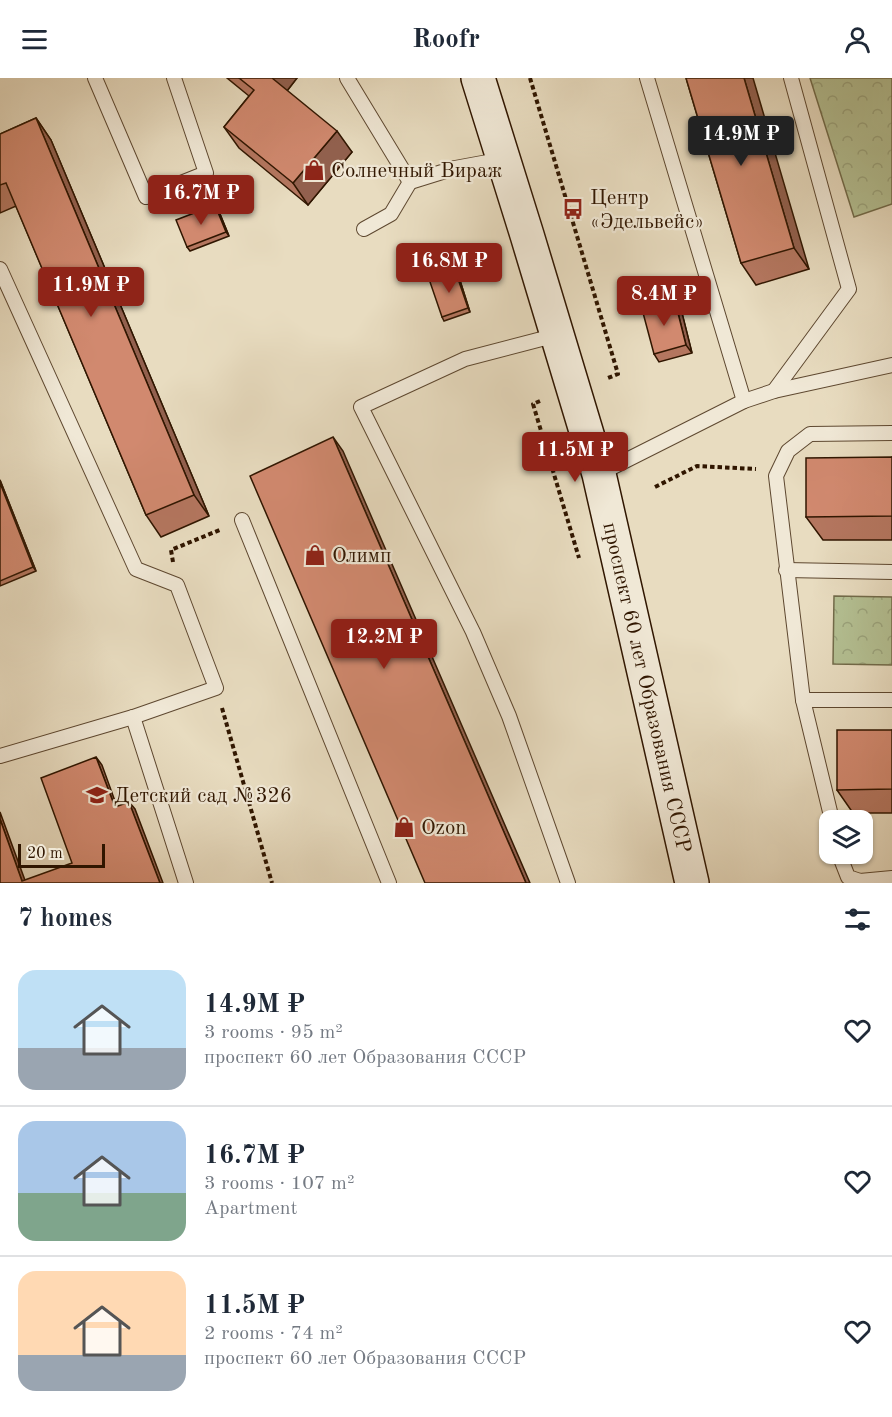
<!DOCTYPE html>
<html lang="en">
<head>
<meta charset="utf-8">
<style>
	:root { --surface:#fff; --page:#f2f2f3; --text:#1f2937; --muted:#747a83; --line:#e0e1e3; --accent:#8f2418 }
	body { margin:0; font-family:"Old Standard TT",serif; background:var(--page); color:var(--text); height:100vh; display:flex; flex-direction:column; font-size:22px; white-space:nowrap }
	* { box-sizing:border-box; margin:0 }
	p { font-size:20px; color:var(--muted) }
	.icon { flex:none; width:33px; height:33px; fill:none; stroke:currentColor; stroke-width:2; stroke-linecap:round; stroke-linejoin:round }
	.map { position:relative; height:805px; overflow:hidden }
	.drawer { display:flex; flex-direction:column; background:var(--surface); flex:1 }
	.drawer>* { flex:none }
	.buttons { position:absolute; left:819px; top:732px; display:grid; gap:12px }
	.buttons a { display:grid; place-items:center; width:54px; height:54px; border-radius:12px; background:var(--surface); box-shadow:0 2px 4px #0004; font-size:30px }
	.scale { position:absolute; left:18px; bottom:15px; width:87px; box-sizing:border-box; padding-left:6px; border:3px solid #301600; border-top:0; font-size:16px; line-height:21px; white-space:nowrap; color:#301600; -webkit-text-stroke:4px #f0e8d6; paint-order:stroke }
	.price { position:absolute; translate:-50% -51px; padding:0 14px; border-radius:6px; background:var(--accent); color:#fff; font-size:20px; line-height:39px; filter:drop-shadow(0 2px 3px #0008) }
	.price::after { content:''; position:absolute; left:50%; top:36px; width:18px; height:14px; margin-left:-9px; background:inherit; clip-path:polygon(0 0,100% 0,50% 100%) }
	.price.active { background:#222; color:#fff }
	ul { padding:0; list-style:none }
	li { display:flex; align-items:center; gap:18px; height:150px; padding:0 18px }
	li+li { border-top:2px solid var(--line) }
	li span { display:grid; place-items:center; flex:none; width:168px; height:120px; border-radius:18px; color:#555 }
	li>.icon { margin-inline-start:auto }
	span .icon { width:72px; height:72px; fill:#fffc; stroke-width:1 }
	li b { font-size:26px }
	h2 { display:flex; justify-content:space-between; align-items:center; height:72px; padding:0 18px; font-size:26px }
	header { display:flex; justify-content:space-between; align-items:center; height:78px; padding:0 18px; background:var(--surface); font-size:27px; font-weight:700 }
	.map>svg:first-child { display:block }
	.park { fill:url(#park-crowns); stroke:#726b4a; stroke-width:1.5 }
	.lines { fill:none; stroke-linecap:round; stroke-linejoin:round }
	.lane-casing { stroke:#5e4830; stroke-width:16 }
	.secondary-casing { stroke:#301600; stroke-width:36 }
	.path { stroke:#301600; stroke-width:4; stroke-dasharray:4.5 3; stroke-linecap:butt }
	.lane { stroke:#f0e8d6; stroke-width:14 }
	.secondary { stroke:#f0e8d6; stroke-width:33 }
	.wall { fill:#b4765f; stroke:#301600; stroke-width:1.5 }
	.shaded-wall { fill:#92604e; stroke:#301600; stroke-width:1.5 }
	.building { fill:#d1896f; stroke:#301600; stroke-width:1.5 }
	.labels { text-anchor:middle; stroke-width:4.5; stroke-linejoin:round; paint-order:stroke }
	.poi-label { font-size:21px; fill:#301600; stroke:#f0e8d6; text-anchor:start }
	.street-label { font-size:21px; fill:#301600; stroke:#f0e8d6 }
</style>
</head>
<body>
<header><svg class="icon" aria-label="menu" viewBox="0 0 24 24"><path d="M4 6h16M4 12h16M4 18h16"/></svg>Roofr<svg class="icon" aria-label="person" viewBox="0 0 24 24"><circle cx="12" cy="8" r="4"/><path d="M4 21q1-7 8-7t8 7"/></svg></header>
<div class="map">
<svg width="892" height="805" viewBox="0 0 892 805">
	<defs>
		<pattern id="park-crowns" width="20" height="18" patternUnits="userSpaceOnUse" patternTransform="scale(1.5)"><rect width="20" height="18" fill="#b4c093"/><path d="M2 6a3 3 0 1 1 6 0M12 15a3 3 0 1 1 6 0" fill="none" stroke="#9ba47d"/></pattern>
	</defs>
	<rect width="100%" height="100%" fill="#e8dcc0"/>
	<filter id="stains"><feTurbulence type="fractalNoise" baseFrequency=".00333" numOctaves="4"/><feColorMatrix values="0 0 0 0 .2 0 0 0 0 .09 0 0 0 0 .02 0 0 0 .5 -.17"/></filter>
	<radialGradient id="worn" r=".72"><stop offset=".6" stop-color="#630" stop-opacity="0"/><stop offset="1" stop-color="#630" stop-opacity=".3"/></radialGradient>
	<g class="park">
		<path d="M810,0h82v126l-38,13z"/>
		<path d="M834,518l58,1v68l-59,-1z"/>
	</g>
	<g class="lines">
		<defs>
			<g id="lane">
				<path d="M95,0l51,119 60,-24 -32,-95"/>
				<path d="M347,0l63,104 45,-14 49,-9"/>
				<path d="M647,0l97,323"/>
				<path d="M364,151l27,-15 19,-32"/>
				<path d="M0,191l136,300 41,16 39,103 -83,29 -133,39"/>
				<path d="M557,257l-92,24 -104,48 112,225 36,84 59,167"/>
				<path d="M774,313l75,-102 -58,-211"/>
				<path d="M599,396l145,-73 30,-10 118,-26"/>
				<path d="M242,442l147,363"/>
				<path d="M786,492l106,2"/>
				<path d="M803,622h89"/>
				<path d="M133,639l53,166"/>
				<path d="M832,742l-29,-120 -27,-224 12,-25 22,-17 82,-1"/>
				<path d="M839,776l9,23 12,4 32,-3"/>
			</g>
			<g id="secondary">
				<path id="s1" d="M478,0l49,157 72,239 93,409"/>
			</g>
		</defs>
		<use href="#lane" class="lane-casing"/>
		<use href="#secondary" class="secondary-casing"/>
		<g class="path">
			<path d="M530,0l88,296 -10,4"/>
			<path d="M540,323l-7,3 46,154"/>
			<path d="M655,409l42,-21 59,3"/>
			<path d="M173,484l-2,-12 51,-21"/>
			<path d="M222,630l50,175"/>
		</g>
		<use href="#lane" class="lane"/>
		<use href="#secondary" class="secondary"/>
	</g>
	<g class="wall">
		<path d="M227,0h70l-10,13 65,61 -44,53 -69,-57 -15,-21 25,-31z"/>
		<path d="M686,0l123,191 -53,16 -15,-22z"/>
		<path d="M36,40l15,22 158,376 -48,21 -15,-22 -130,-309 -16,7v-79z"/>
		<path d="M215,127l3,4 11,27 -39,15 -3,-4z"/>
		<path d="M455,192l3,4 12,38 -26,9 -2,-4z"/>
		<path d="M675,223l6,8 11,44 -33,9 -5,-8z"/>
		<path d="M892,379v83h-69l-17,-23z"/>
		<path d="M0,402l36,91 -36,15z"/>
		<path d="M892,652v83h-39l-16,-23z"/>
	</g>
	<g class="shaded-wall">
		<path d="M270,0h27l-14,18z"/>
		<path d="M744,0h9l56,191 -15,-21z"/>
		<path d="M36,40l15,22 158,376 -15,-21z"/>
		<path d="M337,53l15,21 -44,53 -15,-22z"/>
		<path d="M215,127l3,4 11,27 -3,-4z"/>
		<path d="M455,192l3,4 12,38 -2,-4z"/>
		<path d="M675,223l6,8 11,44 -6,-8z"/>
		<path d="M333,359l10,14 187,432h-4z"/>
		<path d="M0,402l36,91 -3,-4 -33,-84z"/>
		<path d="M96,679l6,8 18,50 -5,-8z"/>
		<path d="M129,724l6,7 28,74h-3z"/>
		<path d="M0,734l26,71 -4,-2 -22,-62z"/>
	</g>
	<g class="building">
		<path d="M239,0h33l65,53 -44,52 -69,-56 30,-37z"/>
		<path d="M686,0h58l50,170 -53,15z"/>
		<path d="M36,40l158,377 -48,20 -140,-332 -6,2v-51z"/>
		<path d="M215,127l11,27 -39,15 -11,-27z"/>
		<path d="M455,192l13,38 -26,9 -13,-38z"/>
		<path d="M675,223l11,44 -32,9 -12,-45z"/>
		<path d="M333,359l193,446h-101l-175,-407z"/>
		<path d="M892,379v59l-86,1v-59z"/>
		<path d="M0,405l33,84 -33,14z"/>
		<path d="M837,652h55v59l-55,1z"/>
		<path d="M96,679l19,50 14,-5 31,81h-160v-64l22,62 50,-18 -31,-85z"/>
	</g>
	<defs>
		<symbol id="shop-bare" viewBox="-9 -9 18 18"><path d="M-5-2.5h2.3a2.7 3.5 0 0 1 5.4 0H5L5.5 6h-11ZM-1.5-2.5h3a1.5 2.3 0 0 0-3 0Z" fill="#8f2418" stroke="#f0e8d6" stroke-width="2.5" paint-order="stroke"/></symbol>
		<symbol id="bus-bare" viewBox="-9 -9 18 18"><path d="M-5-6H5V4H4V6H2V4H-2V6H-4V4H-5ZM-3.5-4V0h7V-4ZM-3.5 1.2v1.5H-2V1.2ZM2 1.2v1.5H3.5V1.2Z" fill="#8f2418" stroke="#f0e8d6" stroke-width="2.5" paint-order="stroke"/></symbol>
		<symbol id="school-bare" viewBox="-9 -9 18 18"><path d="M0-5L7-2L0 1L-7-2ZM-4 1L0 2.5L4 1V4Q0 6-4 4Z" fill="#8f2418" stroke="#f0e8d6" stroke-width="2.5" paint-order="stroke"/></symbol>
	</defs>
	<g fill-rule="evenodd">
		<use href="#shop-bare" x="299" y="77" width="30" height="30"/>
		<use href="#bus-bare" x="558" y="116" width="30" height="30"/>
		<use href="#shop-bare" x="300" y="462" width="30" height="30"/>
		<use href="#school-bare" x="82" y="702" width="30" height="30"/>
		<use href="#shop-bare" x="389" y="734" width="30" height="30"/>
	</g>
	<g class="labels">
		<g class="poi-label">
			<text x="331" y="99">Солнечный Вираж</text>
			<text x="590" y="126">Центр<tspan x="590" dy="24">«Эдельвейс»</tspan></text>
			<text x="332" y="484">Олимп</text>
			<text x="114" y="724">Детский сад №326</text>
			<text x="421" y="756">Ozon</text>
		</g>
		<g class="street-label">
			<text dy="7" stroke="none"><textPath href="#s1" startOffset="633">проспект 60 лет Образования СССР</textPath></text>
		</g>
	</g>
	<rect width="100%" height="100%" filter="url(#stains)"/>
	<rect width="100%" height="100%" fill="url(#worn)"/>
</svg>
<div class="buttons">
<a><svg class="icon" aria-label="layers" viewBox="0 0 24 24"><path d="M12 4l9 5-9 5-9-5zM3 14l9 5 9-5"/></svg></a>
</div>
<div class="scale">20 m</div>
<b class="price active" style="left:741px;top:89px">14.9M ₽</b>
<b class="price" style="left:201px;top:148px">16.7M ₽</b>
<b class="price" style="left:449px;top:216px">16.8M ₽</b>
<b class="price" style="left:91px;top:240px">11.9M ₽</b>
<b class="price" style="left:664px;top:249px">8.4M ₽</b>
<b class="price" style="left:575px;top:405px">11.5M ₽</b>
<b class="price" style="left:384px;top:592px">12.2M ₽</b>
</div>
<section class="drawer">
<h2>7 homes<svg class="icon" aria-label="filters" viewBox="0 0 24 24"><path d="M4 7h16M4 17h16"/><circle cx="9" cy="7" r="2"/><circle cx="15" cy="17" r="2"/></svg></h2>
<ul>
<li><span style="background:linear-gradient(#bfe0f5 65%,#9aa5b1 0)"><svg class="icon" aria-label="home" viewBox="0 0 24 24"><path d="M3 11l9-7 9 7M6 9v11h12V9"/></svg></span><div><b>14.9M ₽</b><p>3 rooms · 95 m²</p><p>проспект 60 лет Образования СССР</p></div><svg class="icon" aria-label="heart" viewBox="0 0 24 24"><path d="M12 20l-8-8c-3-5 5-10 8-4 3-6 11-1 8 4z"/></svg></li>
<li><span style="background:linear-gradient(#a9c7e8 60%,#7fa58c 0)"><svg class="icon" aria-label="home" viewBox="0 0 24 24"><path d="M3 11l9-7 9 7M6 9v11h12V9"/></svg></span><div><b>16.7M ₽</b><p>3 rooms · 107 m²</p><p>Apartment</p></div><svg class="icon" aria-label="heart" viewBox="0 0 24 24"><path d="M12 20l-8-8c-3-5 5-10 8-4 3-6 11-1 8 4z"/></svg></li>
<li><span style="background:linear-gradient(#ffd9b3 70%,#9aa5b1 0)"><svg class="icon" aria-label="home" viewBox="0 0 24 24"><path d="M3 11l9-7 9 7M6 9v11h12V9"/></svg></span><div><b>11.5M ₽</b><p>2 rooms · 74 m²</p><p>проспект 60 лет Образования СССР</p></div><svg class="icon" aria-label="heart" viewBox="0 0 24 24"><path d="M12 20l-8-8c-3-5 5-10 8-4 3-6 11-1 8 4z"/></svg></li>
</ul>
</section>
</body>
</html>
